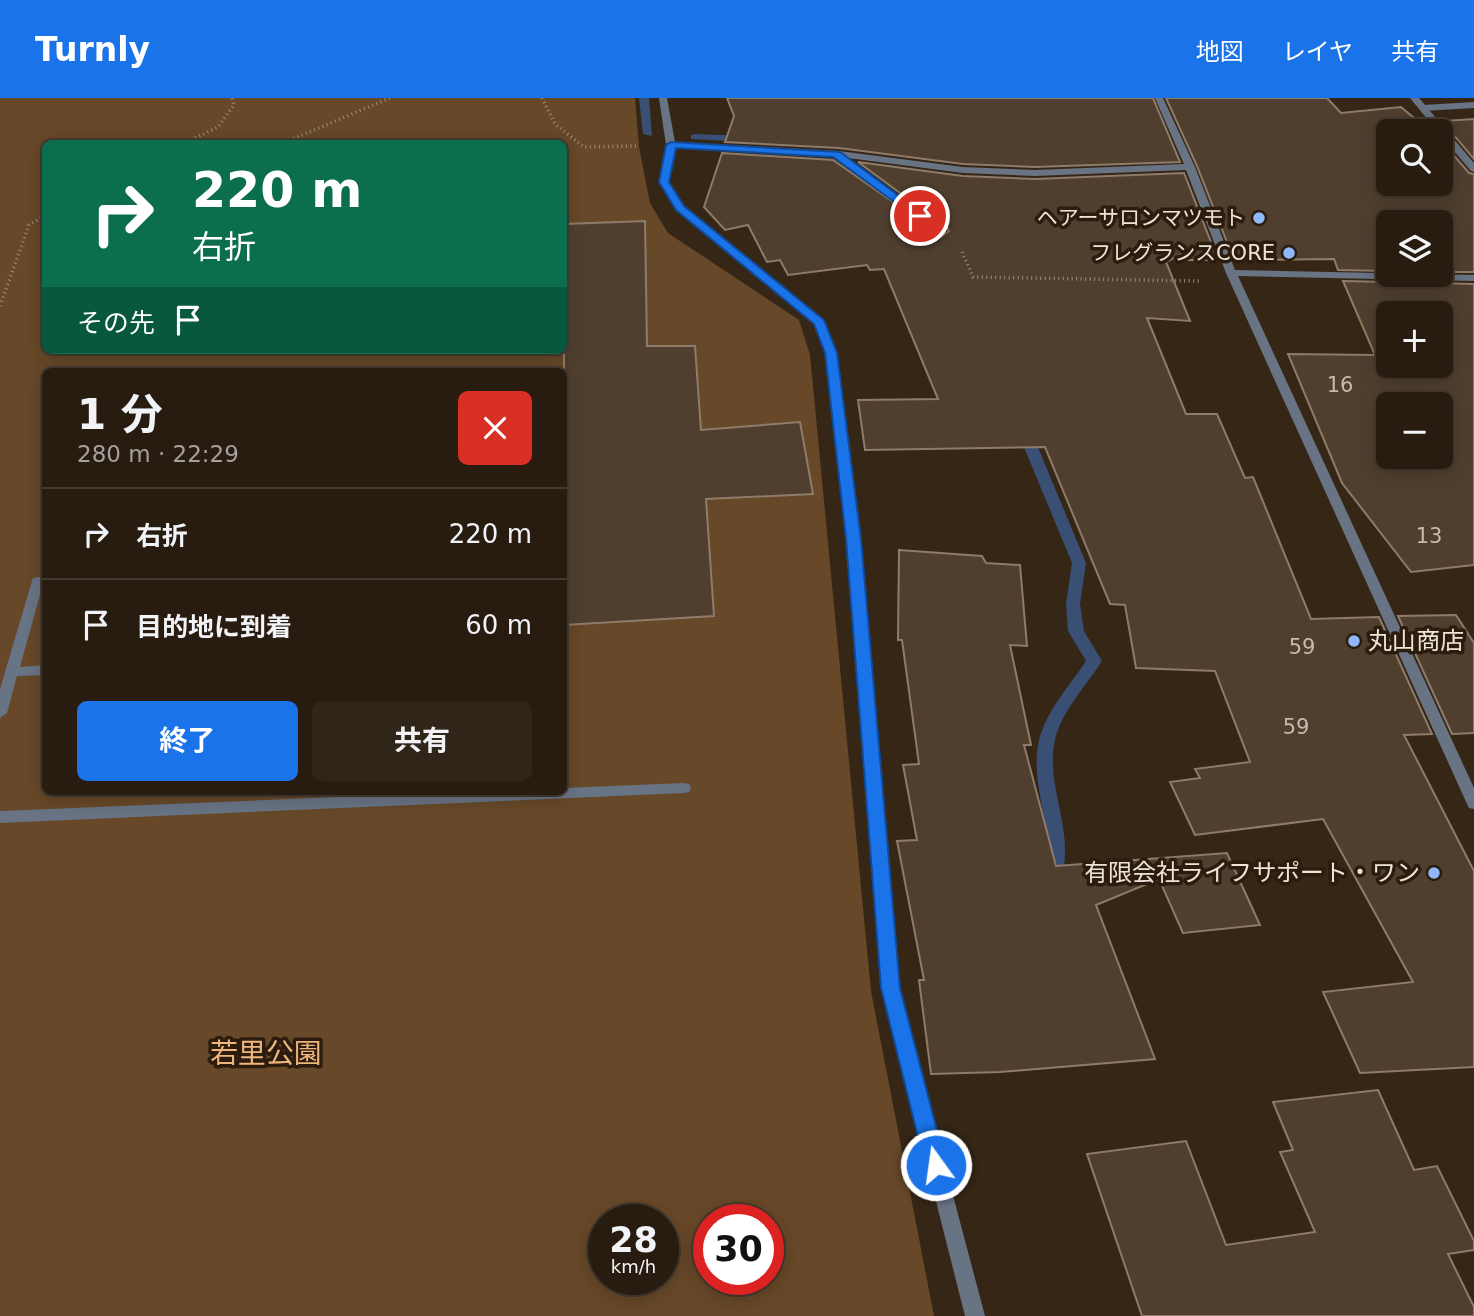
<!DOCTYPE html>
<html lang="ja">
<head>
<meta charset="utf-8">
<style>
	:root { --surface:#281c10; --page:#302519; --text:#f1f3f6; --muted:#a5a19f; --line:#443a30; --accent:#1a73e8 }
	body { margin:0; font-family:"DejaVu Sans","Noto Sans JP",sans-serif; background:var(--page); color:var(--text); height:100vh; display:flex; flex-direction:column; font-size:26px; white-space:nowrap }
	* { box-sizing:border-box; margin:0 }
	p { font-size:23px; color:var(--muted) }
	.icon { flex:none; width:38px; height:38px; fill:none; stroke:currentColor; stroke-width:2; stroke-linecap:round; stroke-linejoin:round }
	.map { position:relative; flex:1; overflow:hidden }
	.details { position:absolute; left:42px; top:270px; width:525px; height:427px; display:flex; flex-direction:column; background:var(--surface); border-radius:10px; box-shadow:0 4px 18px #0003,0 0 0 2px var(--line) }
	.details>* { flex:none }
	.top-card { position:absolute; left:42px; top:42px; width:525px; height:214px; border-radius:10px; box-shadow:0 4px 18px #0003,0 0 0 2px var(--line); background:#0b6e4f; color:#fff; overflow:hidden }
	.buttons { position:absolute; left:1376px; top:21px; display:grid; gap:14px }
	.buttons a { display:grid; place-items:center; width:77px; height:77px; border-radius:10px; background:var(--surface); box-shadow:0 4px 18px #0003,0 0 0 2px var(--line); font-size:35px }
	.speed { position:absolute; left:588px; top:1106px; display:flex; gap:14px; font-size:35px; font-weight:700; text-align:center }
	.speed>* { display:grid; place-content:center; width:91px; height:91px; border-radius:50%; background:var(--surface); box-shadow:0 4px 18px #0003,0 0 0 2px var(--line); line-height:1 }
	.speed small { font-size:18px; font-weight:400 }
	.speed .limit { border:10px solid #d22; background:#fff; color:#111 }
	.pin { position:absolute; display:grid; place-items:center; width:60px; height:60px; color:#fff; margin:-30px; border:4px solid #fff; border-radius:50%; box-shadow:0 2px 7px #0007 }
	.me { position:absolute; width:77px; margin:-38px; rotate:346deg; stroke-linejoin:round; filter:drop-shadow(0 0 5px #0008) }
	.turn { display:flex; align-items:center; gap:24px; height:147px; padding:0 35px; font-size:32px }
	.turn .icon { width:91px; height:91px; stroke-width:2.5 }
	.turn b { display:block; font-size:49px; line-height:60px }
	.then { display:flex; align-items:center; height:66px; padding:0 35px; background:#0003; gap:14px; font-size:26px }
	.round { display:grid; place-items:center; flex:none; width:74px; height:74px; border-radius:10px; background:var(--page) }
	.summary { display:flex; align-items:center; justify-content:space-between; height:119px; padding:0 35px }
	h1 { font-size:42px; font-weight:700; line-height:52px }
	.button { display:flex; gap:14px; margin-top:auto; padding:14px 35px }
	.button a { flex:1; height:80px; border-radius:10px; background:var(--accent); color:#fff; font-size:28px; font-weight:700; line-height:80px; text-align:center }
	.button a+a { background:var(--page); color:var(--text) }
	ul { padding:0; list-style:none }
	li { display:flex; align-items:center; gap:21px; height:91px; padding:0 35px; border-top:2px solid var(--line) }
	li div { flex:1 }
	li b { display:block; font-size:26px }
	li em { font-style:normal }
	header { display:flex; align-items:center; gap:42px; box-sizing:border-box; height:98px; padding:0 35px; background:var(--accent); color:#fff }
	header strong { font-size:33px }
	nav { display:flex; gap:38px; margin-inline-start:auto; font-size:24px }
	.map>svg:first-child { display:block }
</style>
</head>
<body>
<header>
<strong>Turnly</strong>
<nav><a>地図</a><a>レイヤ</a><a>共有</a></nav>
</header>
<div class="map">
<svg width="1474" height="1218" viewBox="0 0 1474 1218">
	<rect width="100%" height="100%" fill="#362616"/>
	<!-- green -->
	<path fill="#674828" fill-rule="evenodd" d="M0,0H635L639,49L650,105L668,135L799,222L810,257L871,893L934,1218H0ZM46,46H564V252H46ZM46,273H564V693H46ZM604,1122H663V1181H604ZM709,1122H768V1181H709Z"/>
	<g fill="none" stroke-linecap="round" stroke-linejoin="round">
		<!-- stream -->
		<path fill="#394f74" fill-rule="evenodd" d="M639,0H649L652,38L643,36Z
			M695,36L748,38L753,41L748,44L691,41V37Z
			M1023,326L1030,330L1086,465L1080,506L1084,533L1102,563C1085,590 1059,615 1054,647C1046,696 1081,744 1056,791L1050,793L1044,791L1041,786C1059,736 1030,695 1038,647C1044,615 1069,589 1086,563L1068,533L1066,506L1072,465L1016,330Z"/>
	</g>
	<!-- building -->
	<path fill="#503f2f" stroke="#8e7b69" stroke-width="2" fill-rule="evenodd" d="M727,0H1153L1180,64L1035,69L963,66L839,50L725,44L734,18Z
		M1166,0H1327L1341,15L1401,9L1419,24H1426L1434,33H1388V86H1440V41L1469,75L1474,76V174H1440V124H1388V173L1338,172L1334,161L1234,162L1197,68Z
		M1474,21V61L1442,23Z
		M722,55L833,62L942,138L949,133L946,129L858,64L963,78L1035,81L1184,75L1218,162H1185L1181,156L1166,164L1190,223L1147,220L1186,316H1217L1245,380L1253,379L1311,521L1379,519L1432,636L1404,637L1474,773V969L1360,975L1323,894L1413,884L1323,721L1195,737L1170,684L1200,680L1195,671L1250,664L1215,573L1136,570L1125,507L1110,506L1045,349L865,352L858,302L938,301L884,171L870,172L867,167L788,177L780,162L767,164L748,127L725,132L704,109Z
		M645,123L647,248H695L701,332L800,324L813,396L706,401L714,518L564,527V126Z
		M1343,183L1474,186V467L1411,474L1342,385L1288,256L1375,257ZM1388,215H1440V268H1388ZM1388,306H1440V359H1388Z
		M899,452L982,458L986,465L1020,467L1027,548L1010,547L1031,647H1024L1056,768L1227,755L1260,827L1183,835L1159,781L1096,807L1155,961L1000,974L931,976L919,882H924L897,743L917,742L903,667L919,666L902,542H898Z
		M1456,517L1474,545V635L1452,636L1398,518Z
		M1378,992L1414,1072L1437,1068L1474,1143V1152L1448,1156L1474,1209V1218H1142L1087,1056L1186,1043L1226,1147L1315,1134L1280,1054L1293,1052L1273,1004Z"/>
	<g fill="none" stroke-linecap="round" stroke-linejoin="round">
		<!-- path -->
		<path stroke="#9b8e81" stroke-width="3.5" stroke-dasharray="1 3.5" stroke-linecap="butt" d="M542,0L555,26L584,49L636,48
			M183,46L218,29L234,7L232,0
			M281,46L390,0
			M962,154L973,179L1199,183
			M0,208L29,127L46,117"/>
		<!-- lane -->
		<path fill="#687384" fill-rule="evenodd" d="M1474,4V10L1423,13L1419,10L1423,7Z
			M46,478V486H43L20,569L46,567V577L17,578L7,615L0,620V591L32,483L33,480Z
			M684,685L689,686L691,690L689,694L684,695L0,725V713L485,693H564V690Z"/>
		<!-- street -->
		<path fill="#687384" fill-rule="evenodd" d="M659,0H667L675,44L839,53L963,69L1035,72L1184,66L1155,0H1163L1195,69L1235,172L1474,177V183L1238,178L1474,690V711L1469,710L1467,706L1226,175L1186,72L1035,78L963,75L848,60L944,131L946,133L941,136L834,59L675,50L669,84L684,108L824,223L836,255L859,441L898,890L985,1218H965L882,890L847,441L826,255L815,226L677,112L659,84L666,47Z
			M1410,0H1419L1474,65V74L1471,73L1440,37V33H1437Z"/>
	</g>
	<!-- route -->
	<path fill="#1a73e8" stroke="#114b97" stroke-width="2" d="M671,44L840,54L926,118L916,120L833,59L676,50L669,84L684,108L824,222L837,255L861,441L900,890L946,1067L943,1073L936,1076L928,1073L925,1067L881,890L846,441L825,255L814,226L676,112L659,84L666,47Z"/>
	<!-- markers -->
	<g fill="#8fb8fd" stroke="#2b1c0d" stroke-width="2.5">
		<circle cx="1259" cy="120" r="7"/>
		<circle cx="1289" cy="155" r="7"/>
		<circle cx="1354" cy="543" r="7"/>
		<circle cx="1434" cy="775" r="7"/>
	</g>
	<g text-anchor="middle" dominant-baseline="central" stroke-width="7" stroke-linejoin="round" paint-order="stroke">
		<!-- far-poi labels -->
		<g font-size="21" fill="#eee3d9" stroke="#2b1c0d" text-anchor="end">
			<text x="1245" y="120">ヘアーサロンマツモト</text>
			<text x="1275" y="155">フレグランスCORE</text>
		</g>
		<!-- number labels -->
		<g font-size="21" fill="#c6baae">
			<text x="1340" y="287">16</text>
			<text x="1429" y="438">13</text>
			<text x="1302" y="549">59</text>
			<text x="1296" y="629">59</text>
		</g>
		<!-- poi labels -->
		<g font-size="24" fill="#eee3d9" stroke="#2b1c0d" text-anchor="start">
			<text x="1368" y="543">丸山商店</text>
			<text x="1420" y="775" text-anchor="end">有限会社ライフサポート・ワン</text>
		</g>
		<!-- near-park labels -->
		<g font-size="28" fill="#eeb57d" stroke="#2b1c0d">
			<text x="266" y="955">若里公園</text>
		</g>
	</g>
</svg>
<div class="buttons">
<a><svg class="icon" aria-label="search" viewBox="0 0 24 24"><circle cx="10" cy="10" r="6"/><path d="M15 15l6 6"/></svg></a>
<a><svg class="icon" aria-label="layers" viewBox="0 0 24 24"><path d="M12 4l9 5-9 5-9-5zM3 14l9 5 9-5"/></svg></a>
<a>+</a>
<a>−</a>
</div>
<div class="speed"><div>28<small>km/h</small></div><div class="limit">30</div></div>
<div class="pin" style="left:920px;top:118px;background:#d93025"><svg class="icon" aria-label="arrive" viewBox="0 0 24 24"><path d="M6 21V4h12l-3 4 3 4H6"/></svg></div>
<svg class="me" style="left:936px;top:1067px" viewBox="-20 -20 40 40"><circle r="17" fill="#1a73e8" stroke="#fff" stroke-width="3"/><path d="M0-11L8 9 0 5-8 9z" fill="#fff"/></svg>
<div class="top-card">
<div class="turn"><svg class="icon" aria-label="right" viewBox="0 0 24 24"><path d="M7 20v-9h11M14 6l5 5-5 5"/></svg><div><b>220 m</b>右折</div></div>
<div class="then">その先<svg class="icon" aria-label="arrive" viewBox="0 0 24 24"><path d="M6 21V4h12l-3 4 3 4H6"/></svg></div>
</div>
<section class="details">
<div class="summary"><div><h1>1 分</h1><p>280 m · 22:29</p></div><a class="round" style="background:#d93025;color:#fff"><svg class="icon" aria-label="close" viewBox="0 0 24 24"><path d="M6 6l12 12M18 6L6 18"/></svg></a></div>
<ul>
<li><svg class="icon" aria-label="right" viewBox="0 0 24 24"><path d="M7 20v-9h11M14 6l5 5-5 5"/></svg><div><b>右折</b></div><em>220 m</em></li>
<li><svg class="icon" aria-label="arrive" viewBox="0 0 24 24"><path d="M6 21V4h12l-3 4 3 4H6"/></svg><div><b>目的地に到着</b></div><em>60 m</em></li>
</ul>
<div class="button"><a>終了</a><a>共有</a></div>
</section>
</div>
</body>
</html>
